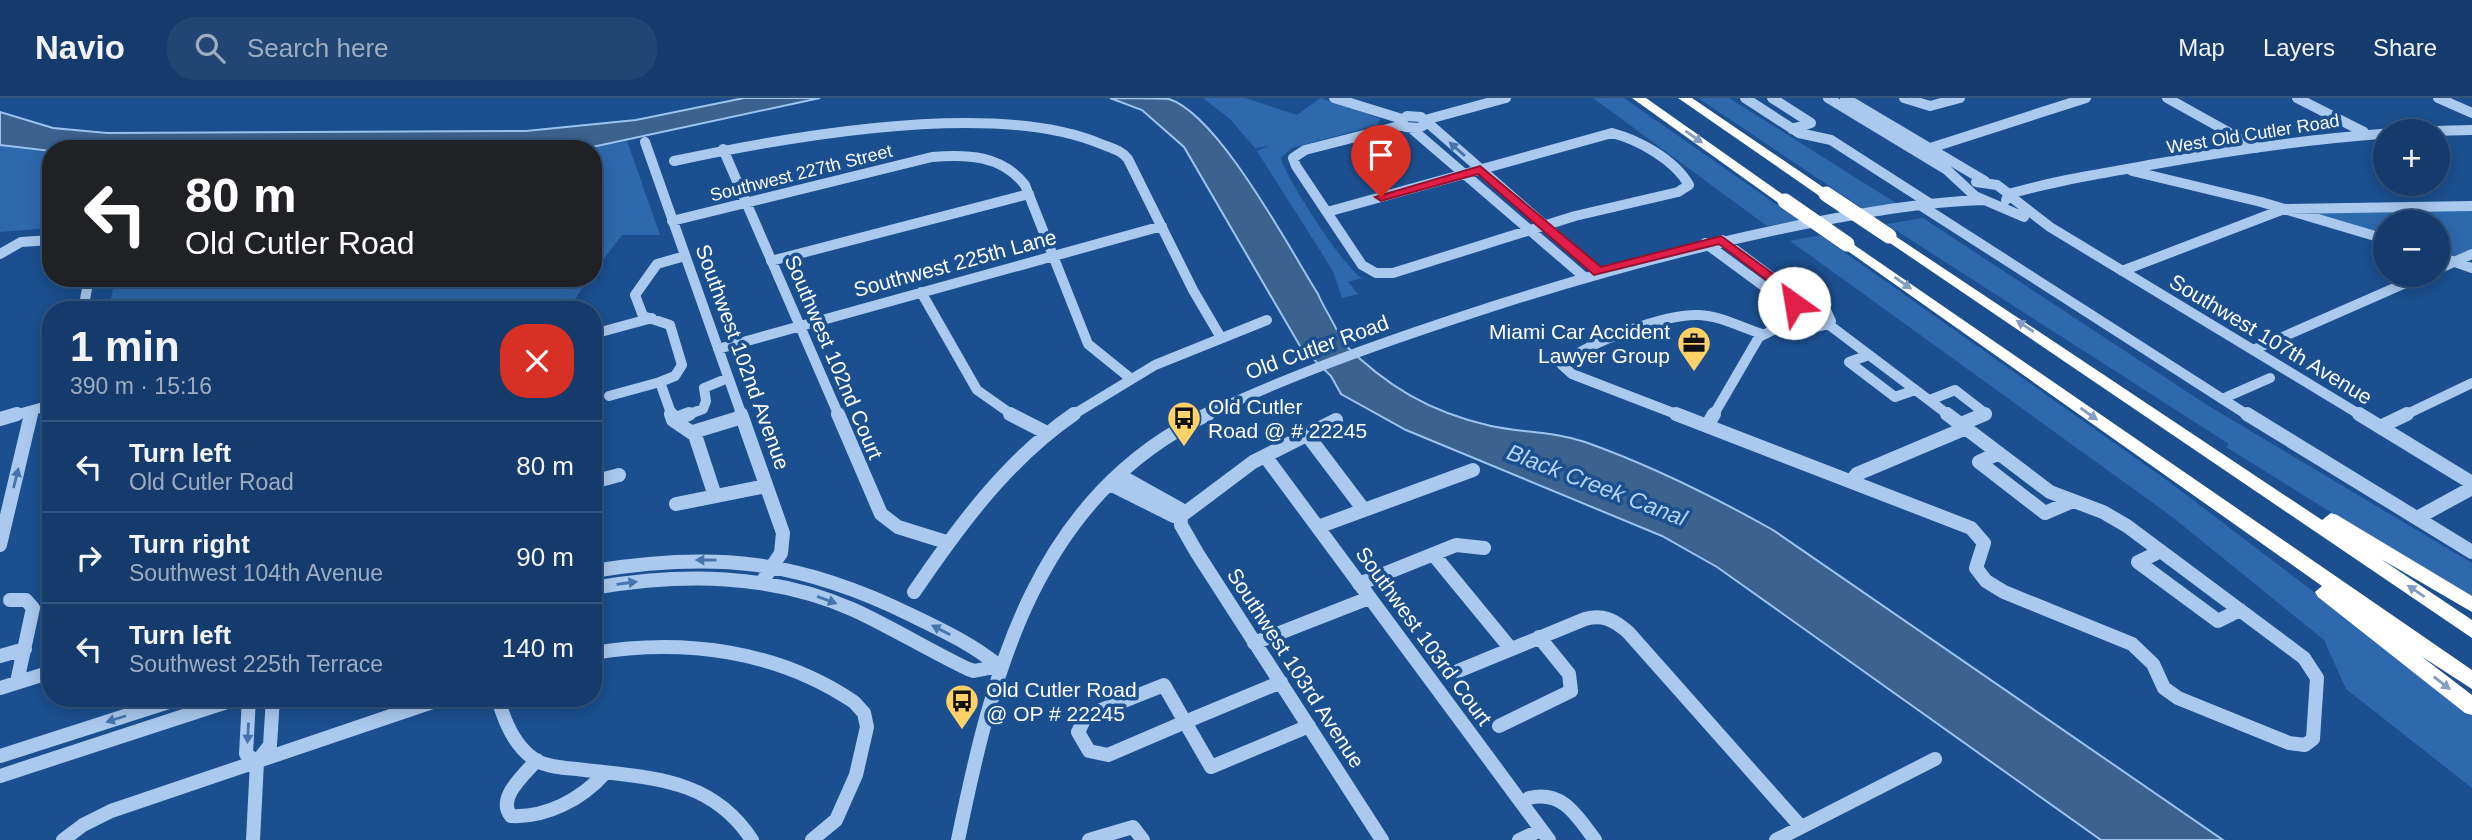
<!DOCTYPE html>
<html lang="en">
<head>
<meta charset="utf-8">
<style>
	:root { --surface:#143b6b; --page:#214673; --text:#f1f3f6; --muted:#9dadc1; --line:#33557e }
	body { margin:0; font-family:Arial,sans-serif; background:var(--page); color:var(--text); height:100vh; display:flex; flex-direction:column; font-size:26px; white-space:nowrap }
	* { box-sizing:border-box; margin:0 }
	p { font-size:23px; color:var(--muted) }
	.icon { flex:none; width:38px; height:38px; fill:none; stroke:currentColor; stroke-width:2; stroke-linecap:round; stroke-linejoin:round }
	.map { position:relative; flex:1; overflow:hidden }
	.side { position:absolute; left:42px; top:203px; width:560px; height:406px; display:flex; flex-direction:column; background:var(--surface); border-radius:28px; box-shadow:0 4px 18px #0003,0 0 0 2px var(--line) }
	.side>* { flex:none }
	.banner { position:absolute; left:42px; top:42px; width:560px; height:147px; border-radius:28px; box-shadow:0 4px 18px #0003,0 0 0 2px var(--line); background:#202124; color:#fff; overflow:hidden }
	.controls { position:absolute; left:2373px; top:21px; display:grid; gap:14px }
	.controls a { display:grid; place-items:center; width:77px; height:77px; border-radius:50%; background:var(--surface); box-shadow:0 4px 18px #0003,0 0 0 2px var(--line); font-size:35px }
	.pin { position:absolute; display:grid; place-items:center; width:60px; height:60px; color:#fff; margin:-72px -30px; border-radius:50% 50% 50% 0; rotate:-45deg; box-shadow:0 0 7px #0007 }
	.pin .icon { rotate:45deg }
	.me { position:absolute; width:77px; margin:-38px; rotate:328deg; stroke-linejoin:round; filter:drop-shadow(0 0 5px #0008) }
	.turn { display:flex; align-items:center; gap:24px; height:147px; padding:0 28px; font-size:32px }
	.turn .icon { width:91px; height:91px; stroke-width:2.5 }
	.turn b { display:block; font-size:49px; line-height:60px }
	.round { display:grid; place-items:center; flex:none; width:74px; height:74px; border-radius:28px; background:var(--page) }
	.summary { display:flex; align-items:center; justify-content:space-between; height:119px; padding:0 28px }
	h1 { font-size:42px; font-weight:700; line-height:52px }
	ul { padding:0; list-style:none }
	li { display:flex; align-items:center; gap:21px; height:91px; padding:0 28px; border-top:2px solid var(--line) }
	li div { flex:1 }
	li b { display:block; font-size:26px }
	li em { font-style:normal }
	header { display:flex; align-items:center; gap:42px; box-sizing:border-box; height:98px; padding:0 35px; background:var(--surface); border-bottom:2px solid var(--line) }
	header strong { font-size:33px }
	nav { display:flex; gap:38px; margin-inline-start:auto; font-size:24px }
	.search { width:490px; height:63px; background:var(--page); display:flex; align-items:center; gap:18px; box-sizing:border-box; padding:0 24px; border-radius:28px; color:var(--muted); font-size:26px }
	.map>svg:first-child { display:block }
</style>
</head>
<body>
<header>
<strong>Navio</strong>
<div class="search"><svg class="icon" aria-label="search" viewBox="0 0 24 24"><circle cx="10" cy="10" r="6"/><path d="M15 15l6 6"/></svg>Search here</div>
<nav><a>Map</a><a>Layers</a><a>Share</a></nav>
</header>
<div class="map">
<svg width="2472" height="742" viewBox="0 0 2472 742">
	<rect width="100%" height="100%" fill="#1b4f8f"/>
	<!-- green -->
	<path fill="#2e69ad" d="M1203,0H1245L1297,17L1320,0L1350,10L1345,15L1351,10L1381,21L1377,27L1292,50L1281,60C1285,79 1346,173 1362,180L1348,184L1358,196L1342,200L1333,173L1257,53L1268,48L1255,50L1230,21Z
		M1593,0H1624L1800,123L1767,128Z
		M1698,0H1729L1899,107L1865,112Z
		M627,43L660,137H622L593,175V51H583Z
		M0,47L51,53V130L0,134Z
		M2472,110V152L2455,158L2438,155V124H2385V138L2317,116V112Z
		M1923,120L2207,307L2472,465V502L2226,349L2229,346L1886,126Z
		M1820,137L2168,383L2472,614V690L2346,591L2324,542L2171,418L1790,143Z
		M115,180H588L573,205L576,212H109Z"/>
	<!-- water -->
	<path fill="#3c6290" stroke="#9cc4f0" stroke-width="2" d="M744,0H820L583,51H51V53L0,47V14L53,30L107,35L526,33L636,22Z
		M1110,0C1127,0 1153,0 1169,1C1219,17 1289,150 1318,196C1323,209 1340,234 1341,243C1386,288 1429,314 1491,328C1524,335 1551,333 1585,344C1647,366 1716,400 1773,432L2223,742H2101L1717,469L1662,438L1406,332L1341,296L1331,278L1300,248L1184,49L1142,12Z"/>
	<g fill="none" stroke-linecap="round" stroke-linejoin="round">
		<!-- minor-far1 -->
		<path stroke="#a9c9ee" stroke-width="10" d="M1334,0L1402,21
			M1745,0L1799,35L1831,42L1929,105
			M1772,0L1811,25L1792,31
			M1828,0L1947,72L1975,98L2024,119
			M1845,0L1985,83
			M1904,0L1930,8L1960,0
			M2167,0L2257,50
			M2297,0L2364,34
			M2438,0L2472,15
			M1407,18L1421,19L1426,26L1419,30L1405,29L1401,23Z
			M1425,22L1506,0
			M1427,24L1598,174
			M1412,31L1583,178
			M645,44L742,318
			M723,51L839,318
			M1918,54L2086,0
			M674,63C786,39 994,1 1101,46C1111,50 1121,52 1128,61L1193,192L1220,238
			M2132,73L2261,104L2385,141
			M1976,84L1997,87L2009,96L2006,102
			M2009,96C2057,82 2106,75 2155,66C2260,47 2365,33 2472,32
			M2010,98L2050,129L2362,318
			M1920,107L2249,318
			M1327,114L1612,35C1639,42 1675,62 1689,87L1678,94L1575,118L1393,175H1376L1362,167L1296,68L1293,60L1305,52L1403,27
			M672,123L932,59C967,56 1002,57 1025,87L1088,246L1130,280
			M1722,142L1805,204
			M1705,145L1791,208
			M0,156L21,144L51,142
			M2438,158L2472,170
			M771,163L1029,96
			M2438,171L2472,156
			M2122,173L2284,111L2472,108
			M921,194L977,292L1014,318
			M1799,204L1825,210L1831,223C1816,234 1799,229 1788,215L1791,208Z
			M83,212L89,180
			M1828,226L1950,318
			M597,235L652,220
			M718,251L1162,128
			M2253,252L2424,177
			M1869,257L1849,264L1895,299L1915,292
			M609,298L660,284
			M2222,301L2270,280
			M1930,302L1955,292L1986,316L1981,318
			M11,318L51,307
			M31,318L32,313
			M672,318L660,284L675,278L682,267L670,227L643,218L635,197L657,166L685,158
			M684,318L703,311L706,303L704,290L728,280
			M1071,318L1155,267L1267,222
			M1204,318C1299,273 1398,239 1497,207C1597,175 1697,148 1800,127C1861,115 1922,104 1984,102
			M1681,318L1572,276L1562,267C1588,244 1664,216 1699,217C1721,218 1742,230 1762,236
			M1713,318L1759,239L1794,222
			M2403,318L2472,285"/>
		<!-- minor -->
		<path stroke="#a9c9ee" stroke-width="14" d="M671,316L673,322L695,337L715,398
			M741,316L783,435L781,455L762,484
			M838,316L881,416L898,429L946,444
			M1010,316L1047,335
			M1676,316L1971,430L1984,445L1976,470L1986,483L2004,494L2132,546L2153,566L2164,590L2178,600L2289,645L2305,647L2313,641L2317,580L2304,560L2127,428L2103,414L2050,394L1947,316
			M2247,316L2472,454
			M2359,316L2472,385
			M0,321L17,316
			M673,322L689,316
			M1961,326L1985,316
			M1707,328L1714,316
			M2380,329L2407,316
			M693,334L742,319
			M1308,338L1364,412
			M1999,355L1979,364L2045,415L2073,403
			M1265,358L1549,742
			M1119,377L1180,411L1181,427L1197,455L1382,742
			M1852,382L1857,376L1966,330
			M593,384L619,377
			M1110,386L1174,418H1181
			M676,406L766,388
			M1181,418L1253,364L1336,322
			M2417,420L2472,390
			M1318,429L1473,372
			M0,447L31,316
			M2161,453L2138,464L2218,523L2240,512
			M1433,456L1511,551
			M593,473C715,453 799,462 911,517C942,532 972,546 999,568
			M1359,486L1456,447L1484,450
			M593,490C682,475 771,475 854,512C893,530 930,553 968,571L974,573L999,568
			M914,494C959,428 1007,362 1074,316
			M10,502H26L33,510L17,584
			M1254,545L1369,500
			M593,555C683,540 777,552 854,604L864,615L867,629L856,677L836,722L812,742
			M0,558L25,551
			M1458,573L1585,521C1603,516 1614,522 1628,534L1801,729
			M1164,587L1185,624L1108,657L1089,653L1078,634L1086,618Z
			M0,590L51,574
			M249,600L246,656L257,664
			M498,600C504,623 515,650 537,663C551,670 569,670 585,672C651,680 712,680 752,742
			M1185,624L1211,669L1309,628
			M1185,624L1281,584
			M1499,628L1571,593L1569,576L1539,539
			M0,658L181,600
			M537,662C525,676 496,700 511,718C546,720 582,701 605,675
			M0,678L239,600
			M1529,700C1563,692 1577,718 1595,742
			M63,742L83,727L111,713L444,600
			M253,742L257,664L270,647L273,600
			M958,742C993,571 1036,399 1208,316
			M1089,742L1133,729L1143,742
			M1519,742L1541,732
			M1776,742L1935,661"/>
		<!-- highway -->
		<path fill="#fff" fill-rule="evenodd" d="M1632,0H1646L1792,103L1785,107L1780,106Z
			M1678,0H1692L1833,96L1831,99H1821Z
			M1889,134L2322,422L2331,415L2337,417L2472,498V514L2381,461L2472,522V540L1884,141V135Z
			M1847,142L2472,572V591L2421,558L2472,597V617L2465,615L2318,499L2315,494L2322,488L1842,149V143Z"/>
		<!-- highway-bridge -->
		<path stroke="#fff" stroke-width="15" d="M1826,96L1889,138
			M1785,103L1847,146"/>
	</g>
	<!-- one-way arrows -->
	<defs><path id="oneway-solid" d="M-6-.8H1V-3.2L6.5 0L1 3.2V.8H-6Z" transform="scale(1.75)"/></defs>
	<g fill="#829ec1">
		<use href="#oneway-solid" transform="translate(1694 39) rotate(35)"/>
		<use href="#oneway-solid" transform="translate(1903 185) rotate(35)"/>
		<use href="#oneway-solid" transform="translate(2025 228) rotate(-147)"/>
		<use href="#oneway-solid" transform="translate(2089 316) rotate(35)"/>
		<use href="#oneway-solid" transform="translate(2416 493) rotate(-146)"/>
		<use href="#oneway-solid" transform="translate(2442 585) rotate(38)"/>
	</g>
	<g fill="#4674ac">
		<use href="#oneway-solid" transform="translate(1457 51) rotate(-139)"/>
		<use href="#oneway-solid" transform="translate(16 380) rotate(-76)"/>
		<use href="#oneway-solid" transform="translate(706 462) rotate(-180)"/>
		<use href="#oneway-solid" transform="translate(627 485) rotate(-8)"/>
		<use href="#oneway-solid" transform="translate(827 502) rotate(20)"/>
		<use href="#oneway-solid" transform="translate(941 532) rotate(-153)"/>
		<use href="#oneway-solid" transform="translate(116 621) rotate(162)"/>
		<use href="#oneway-solid" transform="translate(248 635) rotate(93)"/>
	</g>
	<!-- route -->
	<path fill="#e11d48" stroke="#92132f" stroke-width="2" d="M1480,68L1601,169L1721,138L1812,204L1805,208H1789L1787,205L1793,202L1719,146L1594,177L1478,76L1381,103L1375,99Z"/>
	<!-- icons -->
	<defs>
		<g id="office-pin" transform="scale(1.75)"><path d="M0 17L-7.5 6A9.5 9.5 0 1 1 7.5 6Z" fill="#ffd166" stroke="#1b4f8f"/><path d="M-6-3h4V-5.5h4V-3h4V5H-6ZM-1-4.5V-3h2v-1.5ZM-6 0V1H6V0Z" fill="#111"/></g>
		<g id="bus-pin" transform="scale(1.75)"><path d="M0 17L-7.5 6A9.5 9.5 0 1 1 7.5 6Z" fill="#ffd166" stroke="#1b4f8f"/><path d="M-5-6H5V4H4V6H2V4H-2V6H-4V4H-5ZM-3.5-4V0h7V-4ZM-3.5 1.2v1.5H-2V1.2ZM2 1.2v1.5H3.5V1.2Z" fill="#111"/></g>
	</defs>
	<g fill-rule="evenodd">
		<use href="#office-pin" x="1694" y="245"/>
		<use href="#bus-pin" x="1184" y="320"/>
		<use href="#bus-pin" x="962" y="603"/>
	</g>
	<g text-anchor="middle" dominant-baseline="central" stroke-width="7" stroke-linejoin="round" paint-order="stroke">
		<!-- far-street labels -->
		<g font-size="18" fill="#fff" stroke="#1b4f8f">
			<text transform="translate(2253 36) rotate(-9)">West Old Cutler Road</text>
			<text transform="translate(801 75) rotate(-14)">Southwest 227th Street</text>
		</g>
		<!-- street labels -->
		<g font-size="21" fill="#fff" stroke="#1b4f8f">
			<text transform="translate(955 165) rotate(-15)">Southwest 225th Lane</text>
			<text transform="translate(2271 241) rotate(31)">Southwest 107th Avenue</text>
			<text transform="translate(1317 249) rotate(-20)">Old Cutler Road</text>
			<text transform="translate(743 259) rotate(70)">Southwest 102nd Avenue</text>
			<text transform="translate(834 259) rotate(67)">Southwest 102nd Court</text>
			<text transform="translate(1424 538) rotate(54)">Southwest 103rd Court</text>
			<text transform="translate(1296 570) rotate(57)">Southwest 103rd Avenue</text>
		</g>
		<!-- poi labels -->
		<g font-size="21" fill="#fff" stroke="#1b4f8f" text-anchor="start">
			<text x="1670" y="233" text-anchor="end">Miami Car Accident<tspan x="1670" dy="24">Lawyer Group</tspan></text>
			<text x="1208" y="308">Old Cutler<tspan x="1208" dy="24">Road @ # 22245</tspan></text>
			<text x="986" y="591">Old Cutler Road<tspan x="986" dy="24">@ OP # 22245</tspan></text>
		</g>
		<!-- water labels -->
		<g font-size="23" font-style="italic" fill="#b5d3f5" stroke="#1b4f8f">
			<text transform="translate(1597 387) rotate(21)">Black Creek Canal</text>
		</g>
	</g>
</svg>
<div class="controls">
<a>+</a>
<a>−</a>
</div>
<div class="pin" style="left:1381px;top:99px;background:#d93025"><svg class="icon" aria-label="arrive" viewBox="0 0 24 24"><path d="M6 21V4h12l-3 4 3 4H6"/></svg></div>
<svg class="me" style="left:1794px;top:205px" viewBox="-20 -20 40 40"><circle r="19" fill="#fff"/><path d="M0-13L10 11 0 6-10 11z" fill="#e11d48"/></svg>
<div class="banner">
<div class="turn"><svg class="icon" aria-label="left" viewBox="0 0 24 24"><path d="M17 20v-9H6M10 6l-5 5 5 5"/></svg><div><b>80 m</b>Old Cutler Road</div></div>
</div>
<section class="side">
<div class="summary"><div><h1>1 min</h1><p>390 m · 15:16</p></div><a class="round" style="background:#d93025;color:#fff"><svg class="icon" aria-label="close" viewBox="0 0 24 24"><path d="M6 6l12 12M18 6L6 18"/></svg></a></div>
<ul>
<li><svg class="icon" aria-label="left" viewBox="0 0 24 24"><path d="M17 20v-9H6M10 6l-5 5 5 5"/></svg><div><b>Turn left</b><p>Old Cutler Road</p></div><em>80 m</em></li>
<li><svg class="icon" aria-label="right" viewBox="0 0 24 24"><path d="M7 20v-9h11M14 6l5 5-5 5"/></svg><div><b>Turn right</b><p>Southwest 104th Avenue</p></div><em>90 m</em></li>
<li><svg class="icon" aria-label="left" viewBox="0 0 24 24"><path d="M17 20v-9H6M10 6l-5 5 5 5"/></svg><div><b>Turn left</b><p>Southwest 225th Terrace</p></div><em>140 m</em></li>
</ul>
</section>
</div>
</body>
</html>
